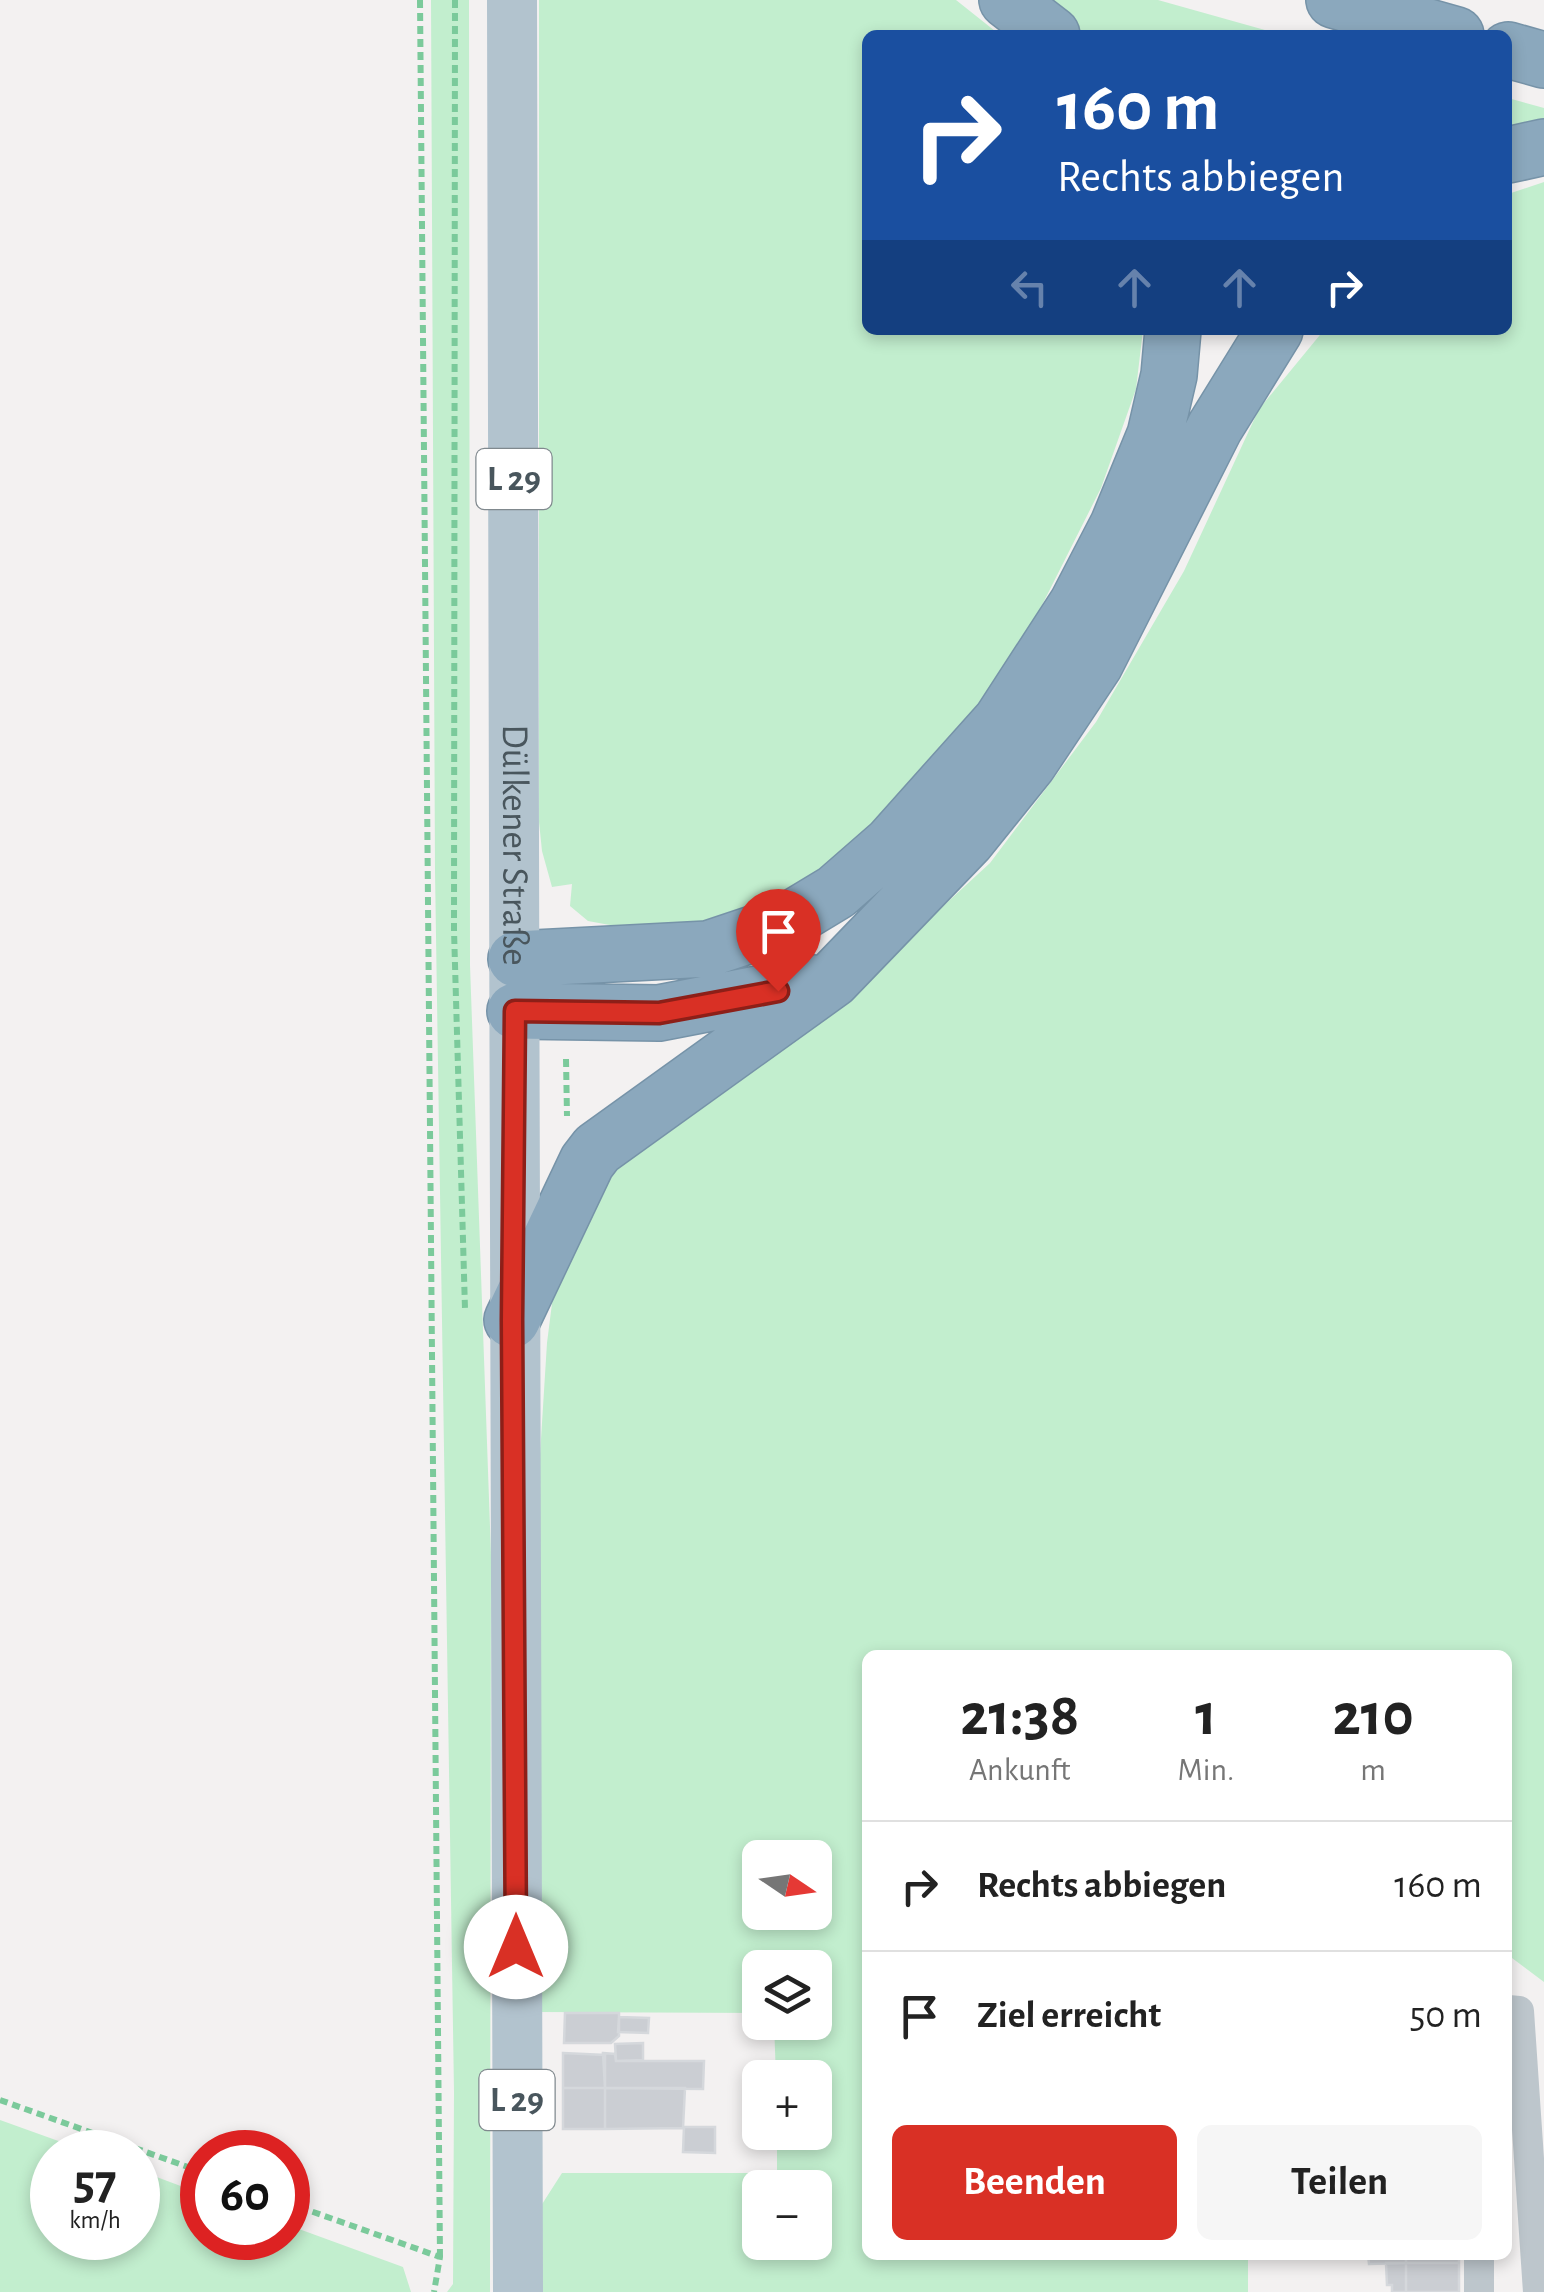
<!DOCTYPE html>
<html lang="de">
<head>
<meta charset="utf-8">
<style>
	:root { --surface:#fff; --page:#f6f6f6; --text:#222; --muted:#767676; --line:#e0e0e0; --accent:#d93025 }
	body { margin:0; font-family:"Alegreya Sans",sans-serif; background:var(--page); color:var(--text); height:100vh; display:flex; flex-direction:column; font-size:38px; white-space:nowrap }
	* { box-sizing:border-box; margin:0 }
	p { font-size:32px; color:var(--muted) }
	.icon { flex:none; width:55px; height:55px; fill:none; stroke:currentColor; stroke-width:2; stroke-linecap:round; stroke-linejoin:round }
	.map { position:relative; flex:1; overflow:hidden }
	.drawer { position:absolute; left:862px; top:1650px; width:650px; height:610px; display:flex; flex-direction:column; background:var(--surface); border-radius:15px; box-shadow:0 5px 15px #0003 }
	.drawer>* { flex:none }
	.guide { position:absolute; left:862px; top:30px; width:650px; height:305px; border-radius:15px; box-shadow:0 5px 15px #0003; background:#1a4fa0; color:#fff; overflow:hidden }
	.needle { width:65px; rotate:103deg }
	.fabs { position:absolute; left:742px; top:1840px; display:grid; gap:20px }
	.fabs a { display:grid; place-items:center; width:90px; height:90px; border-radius:15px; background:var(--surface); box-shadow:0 5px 15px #0003; font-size:50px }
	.speed { position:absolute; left:30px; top:2130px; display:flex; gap:20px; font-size:50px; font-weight:700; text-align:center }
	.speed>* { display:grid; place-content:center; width:130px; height:130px; border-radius:50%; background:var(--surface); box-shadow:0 5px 15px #0003; line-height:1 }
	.speed small { font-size:25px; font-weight:400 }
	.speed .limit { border:15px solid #d22; background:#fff; color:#111 }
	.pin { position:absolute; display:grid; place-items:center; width:85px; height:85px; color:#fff; margin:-102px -42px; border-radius:50% 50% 50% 0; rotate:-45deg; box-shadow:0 0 10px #0007 }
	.pin .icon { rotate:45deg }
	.me { position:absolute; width:110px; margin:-55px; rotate:0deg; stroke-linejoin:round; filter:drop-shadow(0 0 8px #0008) }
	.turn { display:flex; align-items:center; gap:35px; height:210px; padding:0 30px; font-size:45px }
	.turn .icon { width:130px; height:130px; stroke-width:2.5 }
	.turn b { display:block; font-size:70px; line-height:85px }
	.lanes { display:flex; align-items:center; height:95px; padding:0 30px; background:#0003; justify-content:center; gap:50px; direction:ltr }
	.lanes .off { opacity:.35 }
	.eta { display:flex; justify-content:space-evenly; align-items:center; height:170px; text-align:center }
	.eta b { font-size:60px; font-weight:700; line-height:70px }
	.button { display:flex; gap:20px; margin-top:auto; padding:20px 30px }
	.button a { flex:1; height:115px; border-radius:15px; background:var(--accent); color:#fff; font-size:40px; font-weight:700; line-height:115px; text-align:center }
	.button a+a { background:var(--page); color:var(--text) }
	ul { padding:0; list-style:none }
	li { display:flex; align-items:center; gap:30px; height:130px; padding:0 30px; border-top:2px solid var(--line) }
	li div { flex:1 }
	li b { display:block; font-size:38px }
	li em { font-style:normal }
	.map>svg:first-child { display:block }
</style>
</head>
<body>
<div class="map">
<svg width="1544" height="2292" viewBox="0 0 1544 2292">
	<rect width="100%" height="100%" fill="#f3f1f1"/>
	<!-- green -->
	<path fill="#c2eece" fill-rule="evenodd" d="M431,0H469L470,965L491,1555L490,2292H447L453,2284L454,2092L435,871Z
		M539,0H956L1000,35H868V330H1143L1136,389L1101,488L1038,613L977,710L877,831L795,888L750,910L693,924L626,928L588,921L570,906L572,884L552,887L542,851L539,822Z
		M1039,0H1158L1283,35H1077Z
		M1508,98L1544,108V130L1508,141Z
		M1544,182V1982L1508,1955V1655H868V2255H1248V2292H539L537,2212L562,2173H777V2133L815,2132V2078L776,2077L774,2023L815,2022V1968H760V2013L538,2012L540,1455L547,1343L557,1264L586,1188L914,933L990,863L1096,722L1184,571L1259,409L1324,330H1508V194ZM760,1858H815V1912H760ZM760,2188H815V2242H760Z
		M0,2120L89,2152H52V2238H138V2170L202,2194V2238H288V2225L403,2267L411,2292H0Z"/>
	<!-- building -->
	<path fill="#cbced3" stroke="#d5d8dc" stroke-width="2.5" d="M565,2013H619V2036L611,2043H564Z
		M619,2017L649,2018L648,2033L618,2032Z
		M643,2043V2060L616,2061L615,2044Z
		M563,2053L605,2055V2088H563Z
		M603,2053L615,2054L616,2061H704L703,2089L605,2088Z
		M756,2087H760V2131H758Z
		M563,2088H605V2129H563Z
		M605,2088H685L683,2128L605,2129Z
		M684,2127H715V2153L683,2152Z
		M1368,2255H1406V2263L1369,2264Z
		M1406,2255H1459V2263H1406Z
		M1386,2263H1406V2292H1392V2285H1387Z
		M1406,2263H1459V2292H1406Z"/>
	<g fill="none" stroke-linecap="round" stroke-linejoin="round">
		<!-- highway casing -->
		<g stroke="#7693a8" stroke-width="58">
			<path id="highway" d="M1007,0L1052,35
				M1334,0L1456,35
				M1508,50L1544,60
				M1508,155L1544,147
				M516,959L708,949L783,924L836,892L891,844L1001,721L1077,604L1118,525L1155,435L1169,375L1173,330
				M515,1011L659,1013L814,983
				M512,1320L587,1162L597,1149L832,980L967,840L1029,763L1095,664L1215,427L1275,330"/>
		</g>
		<!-- path -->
		<path stroke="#7bca9b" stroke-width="6" stroke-dasharray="8 5" stroke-linecap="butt" d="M420,0L440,2257
			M455,0L454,930L465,1309
			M566,1059L567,1116
			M0,2100L202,2172
			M288,2203L440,2257L434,2292"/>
		<!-- street -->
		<path stroke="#bdc6cc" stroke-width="30" d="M1508,2010L1519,2011L1538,2292
			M1479,2292V2255"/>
		<!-- primary -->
		<path stroke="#b2c3ce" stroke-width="50" id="s1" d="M512,0C515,764 514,1528 518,2292"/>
		<!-- highway -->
		<use href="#highway" stroke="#8ba8bd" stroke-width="55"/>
	</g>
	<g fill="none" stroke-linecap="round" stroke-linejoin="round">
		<!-- route casing -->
		<g stroke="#8d1f18" stroke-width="25">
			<path id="route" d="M516,1947L512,1320L515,1011L659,1013L778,991"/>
		</g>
		<!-- route -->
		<use href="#route" stroke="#d93025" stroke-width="18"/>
	</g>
	<g text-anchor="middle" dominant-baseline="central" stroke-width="9" stroke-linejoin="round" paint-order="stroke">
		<!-- shield labels -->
		<g fill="#fff" stroke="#80898e" stroke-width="2.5">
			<rect x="476.5" y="449" width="75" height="60" rx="8"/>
			<rect x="479.5" y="2070" width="75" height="60" rx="8"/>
		</g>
		<g font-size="35" font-weight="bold" fill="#49565d">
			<text x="514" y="479">L 29</text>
			<text x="517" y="2100">L 29</text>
		</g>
		<!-- street labels -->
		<g font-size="38" fill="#49565d" stroke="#fff">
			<text stroke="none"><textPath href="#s1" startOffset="845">Dülkener Straße</textPath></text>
		</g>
	</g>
</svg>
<div class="fabs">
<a><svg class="needle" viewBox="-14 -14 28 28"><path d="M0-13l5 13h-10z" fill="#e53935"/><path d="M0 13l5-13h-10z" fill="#767676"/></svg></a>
<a><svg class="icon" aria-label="layers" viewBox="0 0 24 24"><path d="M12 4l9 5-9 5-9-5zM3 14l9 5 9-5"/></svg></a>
<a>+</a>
<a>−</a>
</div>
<div class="speed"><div>57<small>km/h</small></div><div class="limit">60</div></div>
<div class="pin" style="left:778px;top:991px;background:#d93025"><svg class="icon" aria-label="arrive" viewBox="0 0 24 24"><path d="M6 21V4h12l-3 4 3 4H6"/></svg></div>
<svg class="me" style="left:516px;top:1947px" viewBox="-20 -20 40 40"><circle r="19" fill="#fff"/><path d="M0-13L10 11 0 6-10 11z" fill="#d93025"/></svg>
<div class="guide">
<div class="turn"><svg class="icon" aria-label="right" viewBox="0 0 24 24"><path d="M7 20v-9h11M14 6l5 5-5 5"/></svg><div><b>160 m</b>Rechts abbiegen</div></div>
<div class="lanes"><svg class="icon off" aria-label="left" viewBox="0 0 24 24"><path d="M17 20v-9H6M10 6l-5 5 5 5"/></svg><svg class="icon off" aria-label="ahead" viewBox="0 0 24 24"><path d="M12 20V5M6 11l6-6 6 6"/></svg><svg class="icon off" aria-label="ahead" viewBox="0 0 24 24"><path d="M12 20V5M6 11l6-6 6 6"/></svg><svg class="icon" aria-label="right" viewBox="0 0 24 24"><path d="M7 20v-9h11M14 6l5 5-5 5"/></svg></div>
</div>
<section class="drawer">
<div class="eta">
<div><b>21:38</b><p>Ankunft</p></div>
<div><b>1</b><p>Min.</p></div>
<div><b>210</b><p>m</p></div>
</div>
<ul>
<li><svg class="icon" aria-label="right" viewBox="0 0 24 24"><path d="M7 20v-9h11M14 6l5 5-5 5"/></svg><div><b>Rechts abbiegen</b></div><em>160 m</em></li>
<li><svg class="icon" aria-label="arrive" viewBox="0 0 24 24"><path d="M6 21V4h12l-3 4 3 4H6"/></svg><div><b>Ziel erreicht</b></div><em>50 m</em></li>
</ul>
<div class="button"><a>Beenden</a><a>Teilen</a></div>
</section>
</div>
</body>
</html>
